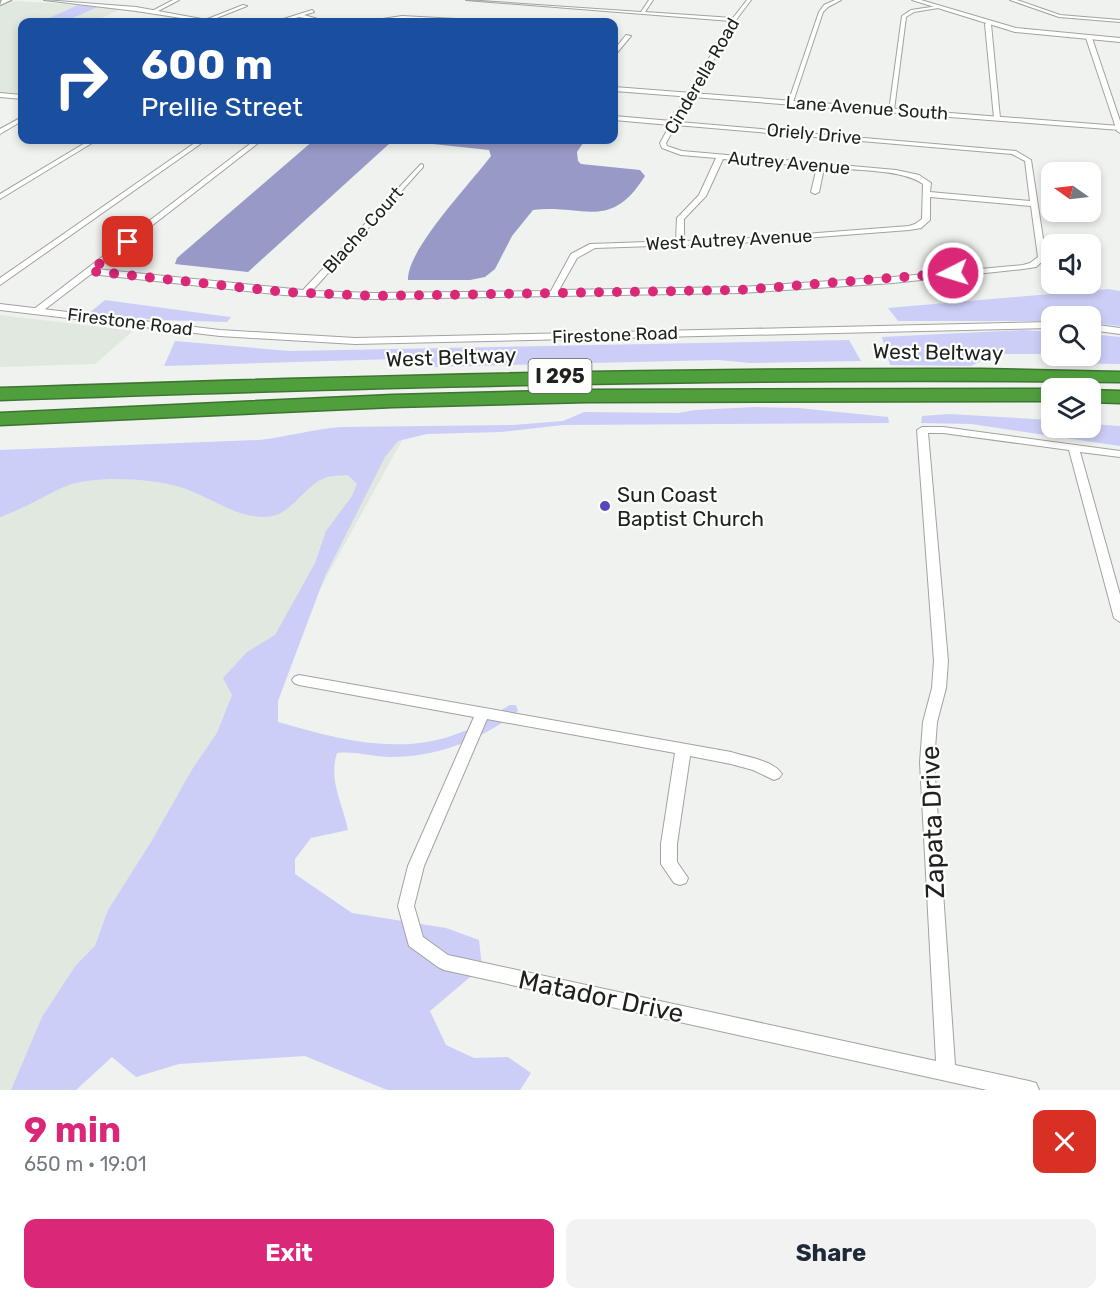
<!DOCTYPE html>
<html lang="en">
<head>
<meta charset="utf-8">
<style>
	:root { --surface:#fff; --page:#f2f2f3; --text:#1f2937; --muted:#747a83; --accent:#db2777 }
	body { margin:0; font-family:Rubik,sans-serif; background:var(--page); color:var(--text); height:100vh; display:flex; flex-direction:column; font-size:22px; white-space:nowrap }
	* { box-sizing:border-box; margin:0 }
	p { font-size:20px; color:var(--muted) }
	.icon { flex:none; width:33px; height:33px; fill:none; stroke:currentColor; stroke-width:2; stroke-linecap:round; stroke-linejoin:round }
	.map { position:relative; height:1090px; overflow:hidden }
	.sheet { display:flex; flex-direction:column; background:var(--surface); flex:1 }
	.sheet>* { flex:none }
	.top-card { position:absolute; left:18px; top:18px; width:600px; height:126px; border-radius:12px; box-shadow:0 3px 9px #0003; background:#1a4fa0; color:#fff; overflow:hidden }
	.needle { width:39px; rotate:284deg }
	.controls { position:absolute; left:1041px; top:162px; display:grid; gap:12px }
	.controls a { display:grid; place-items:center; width:60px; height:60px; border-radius:12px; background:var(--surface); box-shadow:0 3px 9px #0003; font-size:30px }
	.pin { position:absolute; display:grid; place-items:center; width:51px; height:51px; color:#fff; margin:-26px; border-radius:12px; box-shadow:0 3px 9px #0006 }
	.me { position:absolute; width:66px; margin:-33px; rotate:265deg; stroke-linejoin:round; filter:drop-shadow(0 0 4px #0008) }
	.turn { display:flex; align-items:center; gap:21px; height:126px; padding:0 24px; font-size:27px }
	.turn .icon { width:78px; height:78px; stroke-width:2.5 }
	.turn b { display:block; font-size:42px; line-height:51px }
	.round { display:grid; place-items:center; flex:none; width:63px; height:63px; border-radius:12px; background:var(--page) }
	.headline { display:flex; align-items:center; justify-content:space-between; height:102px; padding:0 24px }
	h1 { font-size:36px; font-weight:700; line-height:45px; color:var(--accent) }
	.button { display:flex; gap:12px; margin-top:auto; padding:12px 24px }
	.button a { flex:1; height:69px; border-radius:12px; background:var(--accent); color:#fff; font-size:24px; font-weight:700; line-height:69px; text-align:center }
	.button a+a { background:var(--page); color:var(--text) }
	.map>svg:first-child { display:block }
</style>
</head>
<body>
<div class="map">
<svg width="1120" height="1090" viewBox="0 0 1120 1090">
	<rect width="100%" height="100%" fill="#eff2ef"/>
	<!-- built -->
	<path fill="#e1e8df" d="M16,1L78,5L49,19L67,20L99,7L121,9L93,22H22V94L0,92V7Z
		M0,315L133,331L95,364L0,367Z
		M405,435L43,1090H0V452Z"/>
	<!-- green -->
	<path fill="#cccef7" d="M78,5L98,7L68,20L47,19Z
		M1108,289L1120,291V326L1091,323L1090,316H1052L1051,321H898L888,308Z
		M105,300L215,315L231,317L227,322L159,320L88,314Z
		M1023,330L1051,332L1052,356H1090L1091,334L1120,337V364L1058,363L1044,354H996L971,366L890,365L882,337Z
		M849,340L861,361L751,363L718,360L431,367L428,358L164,366L175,341L289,351Z
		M756,407L798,408L888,417L889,423L563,425L501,432L427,434L398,441L385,457L325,576L278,701V722C337,739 402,757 462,732C469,729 477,727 483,723C492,717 500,710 510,705H516L518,711C483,740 434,758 388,757C370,756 354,751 337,753C328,780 343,804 348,830L311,838L295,859V874L352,913L446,928L479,940L482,967L430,1011L446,1045L474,1058L508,1057L531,1073L520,1090H387L305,1056L179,1064L136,1077L112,1057L76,1090H11L42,1017L76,965L95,946L108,910L151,842L193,768L217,733L232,695L223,678L247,652L275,635L315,563L326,531L352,496L357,484L348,475C341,476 332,475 325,478C303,486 291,517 265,517C236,518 207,495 180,487C152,478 93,475 66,486C44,496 23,509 0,517V450L259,440C287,437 313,429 341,427L513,425L563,421L584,412L678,413L695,410Z
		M949,414L1051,420L1052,428H1090L1091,424L1120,426V446L971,424L921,423L922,416Z"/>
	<!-- water -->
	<path fill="#9899c7" d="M314,140H585L577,152L578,161L581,164L640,170L645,176C610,232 583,204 533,210L512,236L495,269L485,277L470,280H408C407,249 471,183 491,156L489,150L414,142L389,144L248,272L175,264L177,258Z"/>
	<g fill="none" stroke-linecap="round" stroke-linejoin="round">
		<!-- minor casing -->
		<g stroke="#a0a3a0" stroke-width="2">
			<path id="minor" d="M173,0H179L156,12L152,11Z
				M466,0L641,12L649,0H653L645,12L733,18L747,0H751L736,20L679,122L1016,151L1031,160L1046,258L1036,267L1023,269L893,283L740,293L374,299L284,295L91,274L40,313H34V309L255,140H262L96,269L303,290L421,164L423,165V167L312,291L374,293L551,291L571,254L590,244L676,241L677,218L699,195L716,158L681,155L662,148L660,143L670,125L614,120V116L672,121L731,21ZM676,125L1012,154L1025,161L1030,201L930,192L931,183L919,175L896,170L682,151L667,146L666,143ZM723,159L817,167L811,192L815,194L819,192L824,168C851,170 903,169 923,184L922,219L915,224L909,226L739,239L684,241V219L706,196ZM930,197L1031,206L1038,257L1030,263L1023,265L893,277L740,287L559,290L577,258L595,248L739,243L909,230L921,228L930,220Z
				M835,0H841L828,7L823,12L793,102L788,103L819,12L824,5Z
				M1010,0H1017L1060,15L1120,20V22L1059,17Z
				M243,5L247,6L209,21L205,20Z
				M938,6V8L914,12L906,17L894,110L889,111L902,16L911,10Z
				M312,10L314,12L304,15L328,22L299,17L281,22H274Z
				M402,16L474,20L477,22L402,18L363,22Z
				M988,22L991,24L1000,118L997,120L994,118L985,24Z
				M626,35L631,36L616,54L614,55V50Z
				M1089,36L1092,38L1120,121V133L1117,131L1086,38Z
				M0,93L22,95V99L0,97Z
				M22,117V121L0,134V129Z
				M90,140H97L0,199V194Z
				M199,140H206L0,285V278Z
				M922,427H943L1120,451V457L1080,452L1120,595V622L1114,618L1069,450L943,433H928L948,661L946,688L937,722L934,762L955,1065L1029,1081L1036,1083L1039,1090H987L444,970L438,967L409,946L398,906L408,866L474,717L299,685L294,683L292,680L294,677L299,675L731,752C746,757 773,760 782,774L779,778L774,780L753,770L731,764L690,756L677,844V862L688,878L686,883L680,885L674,883L661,864V844L675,753L487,719L424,866L414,906L423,937L448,955L936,1061L920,762L923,722L932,688L934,661L917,430Z"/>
		</g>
		<!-- tertiary casing -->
		<g stroke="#a0a3a0" stroke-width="2">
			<path id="tertiary" d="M44,0L136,7L218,22H207L136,11Z
				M912,0H921L1016,28L1120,38V42L1015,32Z
				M614,87L1120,126V130L614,91Z
				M0,304L220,330L355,338L1052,322V328L355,344L220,336L0,310Z
				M1090,324L1120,328V334L1090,330Z"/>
		</g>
		<!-- secondary casing -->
		<g stroke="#a0a3a0" stroke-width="3">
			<path id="secondary" d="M2,0H11L0,5Z"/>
		</g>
		<!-- motorway casing -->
		<g stroke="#3e7332" stroke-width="3">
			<path id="motorway" d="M980,369L1120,372V382C746,377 373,387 0,400V388C327,377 653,368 980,369Z
				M1052,389V401L587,402L393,407L0,425V413L393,395L587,390Z
				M1090,390L1120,391V403L1090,402Z"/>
		</g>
		<!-- minor -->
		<use href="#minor" fill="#fff" fill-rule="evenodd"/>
		<!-- tertiary -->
		<use href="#tertiary" fill="#fff" fill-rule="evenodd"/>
		<!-- secondary -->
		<use href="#secondary" fill="#fff" fill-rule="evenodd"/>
		<!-- motorway -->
		<use href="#motorway" fill="#4fa03d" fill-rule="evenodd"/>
	</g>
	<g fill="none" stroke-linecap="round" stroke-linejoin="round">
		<!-- route -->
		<path stroke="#db2777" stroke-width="10" stroke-dasharray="0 18" d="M128,242L90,271L284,292L374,296L740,290L953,273"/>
	</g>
	<!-- markers -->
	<circle fill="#5848c0" stroke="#fdfffd" stroke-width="2" cx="605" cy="506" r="6"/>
	<g text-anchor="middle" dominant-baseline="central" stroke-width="4.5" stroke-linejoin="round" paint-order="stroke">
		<!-- far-street labels -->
		<g font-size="18" fill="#1f201f" stroke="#fdfffd">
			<text transform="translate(702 76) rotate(-60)">Cinderella Road</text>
			<text transform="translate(867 108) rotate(4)">Lane Avenue South</text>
			<text transform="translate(814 134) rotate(5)">Oriely Drive</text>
			<text transform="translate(789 163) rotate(5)">Autrey Avenue</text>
			<text transform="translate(363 230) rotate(-48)">Blache Court</text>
			<text transform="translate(729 240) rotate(-3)">West Autrey Avenue</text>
			<text transform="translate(130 322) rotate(7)">Firestone Road</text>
			<text transform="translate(615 335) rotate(-2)">Firestone Road</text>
		</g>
		<!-- shield labels -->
		<rect fill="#fdfffd" stroke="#626362" stroke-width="1.5" x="528.5" y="359" width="63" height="34" rx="4.5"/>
		<g font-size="20" font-weight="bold" fill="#1f201f">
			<text x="560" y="376">I 295</text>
		</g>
		<!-- street labels -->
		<g font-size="21" fill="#1f201f" stroke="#fdfffd">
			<text transform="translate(938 352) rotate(1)">West Beltway</text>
			<text transform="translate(451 357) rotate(-2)">West Beltway</text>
		</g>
		<!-- poi labels -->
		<g font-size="21" fill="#1f201f" stroke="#fdfffd" text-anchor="start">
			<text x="617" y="494">Sun Coast<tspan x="617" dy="24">Baptist Church</tspan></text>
		</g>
		<!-- near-street labels -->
		<g font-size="26" fill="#1f201f" stroke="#fdfffd">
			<text transform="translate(933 822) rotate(-92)">Zapata Drive</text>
			<text transform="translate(601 997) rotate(12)">Matador Drive</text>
		</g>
	</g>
</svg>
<div class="controls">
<a><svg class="needle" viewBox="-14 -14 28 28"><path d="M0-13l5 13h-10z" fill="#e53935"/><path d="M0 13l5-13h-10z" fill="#747a83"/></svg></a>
<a><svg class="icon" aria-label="sound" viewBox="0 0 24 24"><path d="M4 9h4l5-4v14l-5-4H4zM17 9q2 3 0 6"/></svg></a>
<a><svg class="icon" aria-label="search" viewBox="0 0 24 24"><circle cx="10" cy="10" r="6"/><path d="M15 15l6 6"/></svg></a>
<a><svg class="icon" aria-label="layers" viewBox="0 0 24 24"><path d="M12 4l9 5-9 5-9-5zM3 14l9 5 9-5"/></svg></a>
</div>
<div class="pin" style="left:128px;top:242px;background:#d93025"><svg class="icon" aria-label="arrive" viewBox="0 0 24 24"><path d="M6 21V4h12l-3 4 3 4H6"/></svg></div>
<svg class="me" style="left:953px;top:273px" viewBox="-20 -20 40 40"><circle r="17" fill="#db2777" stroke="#fff" stroke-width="3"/><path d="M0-11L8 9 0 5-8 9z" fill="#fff"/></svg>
<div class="top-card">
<div class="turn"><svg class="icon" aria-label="right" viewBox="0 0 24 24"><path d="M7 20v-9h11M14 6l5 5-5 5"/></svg><div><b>600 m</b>Prellie Street</div></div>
</div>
</div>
<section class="sheet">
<div class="headline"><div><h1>9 min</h1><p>650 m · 19:01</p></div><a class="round" style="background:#d93025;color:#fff"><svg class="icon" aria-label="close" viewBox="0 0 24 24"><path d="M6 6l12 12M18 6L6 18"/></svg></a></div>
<div class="button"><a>Exit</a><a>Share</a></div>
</section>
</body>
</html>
